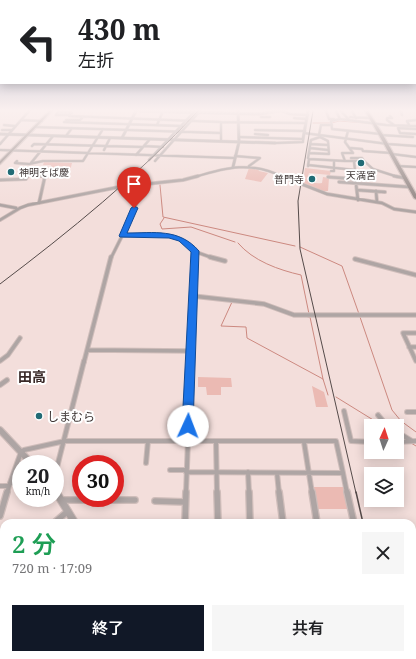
<!DOCTYPE html>
<html lang="ja">
<head>
<meta charset="utf-8">
<style>
	:root { --surface:#fff; --page:#f6f6f6; --text:#202124; --muted:#757577; --accent:#111827 }
	body { margin:0; font-family:"Noto Serif","Noto Sans JP",serif; background:var(--page); color:var(--text); height:100vh; display:flex; flex-direction:column; font-size:15px; white-space:nowrap }
	* { box-sizing:border-box; margin:0 }
	p { font-size:13px; color:var(--muted) }
	.icon { flex:none; width:22px; height:22px; fill:none; stroke:currentColor; stroke-width:2; stroke-linecap:round; stroke-linejoin:round }
	.map { position:relative; flex:1; overflow:hidden }
	.sheet { position:absolute; left:0px; top:519px; width:416px; height:140px; display:flex; flex-direction:column; background:var(--surface); border-radius:12px 12px 0 0; box-shadow:0 2px 10px #0003 }
	.sheet>* { flex:none }
	.top-card { position:absolute; left:0px; top:0px; width:416px; height:84px; box-shadow:0 2px 10px #0003; background:#fff; color:var(--text); overflow:hidden }
	.needle { width:26px; rotate:3deg }
	.buttons { position:absolute; left:364px; top:419px; display:grid; gap:8px }
	.buttons a { display:grid; place-items:center; width:40px; height:40px; border-radius:0px; background:var(--surface); box-shadow:0 2px 10px #0003; font-size:20px }
	.speed { position:absolute; left:12px; top:455px; display:flex; gap:8px; font-size:20px; font-weight:700; text-align:center }
	.speed>* { display:grid; place-content:center; width:52px; height:52px; border-radius:50%; background:var(--surface); box-shadow:0 2px 10px #0003; line-height:1 }
	.speed small { font-size:10px; font-weight:400 }
	.speed .limit { border:6px solid #d22; background:#fff; color:#111 }
	.pin { position:absolute; display:grid; place-items:center; width:34px; height:34px; color:#fff; margin:-41px -17px; border-radius:50% 50% 50% 0; rotate:-45deg; box-shadow:0 0 4px #0007 }
	.pin .icon { rotate:45deg }
	.me { position:absolute; width:44px; margin:-22px; rotate:2deg; stroke-linejoin:round; filter:drop-shadow(0 0 3px #0008) }
	.turn { display:flex; align-items:center; gap:14px; height:84px; padding:0 12px; font-size:18px }
	.turn .icon { width:52px; height:52px; stroke-width:2.5 }
	.turn b { display:block; font-size:28px; line-height:34px }
	.round { display:grid; place-items:center; flex:none; width:42px; height:42px; border-radius:0px; background:var(--page) }
	.summary { display:flex; align-items:center; justify-content:space-between; height:68px; padding:0 12px }
	h1 { font-size:24px; font-weight:600; line-height:30px; color:#1e9e55 }
	.cta { display:flex; gap:8px; margin-top:auto; padding:8px 12px }
	.cta a { flex:1; height:46px; border-radius:0px; background:var(--accent); color:#fff; font-size:16px; font-weight:600; line-height:46px; text-align:center }
	.cta a+a { background:var(--page); color:var(--text) }
	.map>svg:first-child { display:block }
</style>
</head>
<body>
<div class="map">
<svg width="416" height="659" viewBox="0 0 416 659">
	<rect width="100%" height="100%" fill="#f3dedb"/>
	<!-- green -->
	<path fill="#ebbab3" d="M44,162L72,163L70,171H49L51,165H43Z
		M249,168L258,169L259,171L268,173L261,182L245,179Z
		M305,168L331,171L330,175L309,173L307,179C310,182 316,184 322,183L323,177L329,178L328,191H322L303,184Z
		M198,377L231,378L232,387H221V395H207L206,387H198Z
		M312,386L324,392L328,407H316Z
		M314,487H345L349,509H318Z"/>
	<g fill="none" stroke-linecap="round" stroke-linejoin="round">
		<!-- stream -->
		<path stroke="#cc8980" stroke-width="1" d="M313,123H332L339,121L366,123
			M160,185L163,217L295,246
			M164,218L160,224L162,229L191,227L235,242
			M238,243C253,261 279,270 301,275L309,314
			M300,247L342,266L359,314
			M232,302L221,326L246,327L247,338L323,379L328,395
			M308,317H310L323,379
			M360,317L392,410L401,421L416,432
			M336,397L383,426
			M397,435L405,440
			M411,443L416,446"/>
		<!-- minor-far4 casing -->
		<g stroke="#cfbdba" stroke-width="3">
			<path id="minor-far4" d="M281,111L290,114L308,115
				M326,111L329,119H334
				M336,111L340,119
				M341,111L349,120
				M352,111L356,118
				M401,111L402,115
				M70,115H56L58,112L72,113
				M69,116L221,122L306,123
				M390,116L392,118H387V120L394,125
				M261,117H270
				M350,117L371,118
				M294,118L307,119
				M21,120L42,121
				M66,120H80L83,117
				M64,122L182,126
				M221,122V141
				M4,125L15,126
				M157,125L163,111
				M409,125L407,121L416,120
				M36,127L221,133
				M416,129L398,128L400,133L416,134
				M2,130H12
				M255,130L305,131
				M348,131L345,142L353,153H342L345,161H364L373,169L398,177
				M304,133L388,144L416,146
				M255,134L268,135
				M381,134L332,129L331,121L340,119L386,125L416,126
				M319,135L321,125H332
				M381,135L413,137
				M66,136L72,128
				M239,137L303,139
				M275,143L303,142V139
				M0,144L29,111
				M310,144L328,145
				M32,146L34,144L143,147
				M144,146L163,147
				M310,148L328,150
				M351,148L362,149L363,151L391,153
				M0,150L235,158
				M104,150L110,138
				M309,153L329,154L328,141L320,137L311,140L308,158L309,159
				M392,154L416,157
				M136,155L150,139
				M235,156L260,158L249,166
				M351,158H362L364,161
				M149,160L195,111
				M17,161L15,163L29,164L43,161H83L103,129
				M155,161L200,111
				M354,162L356,177
				M31,163L53,136
				M308,165L355,170
				M308,166L309,159L345,161
				M398,166L416,167
				M331,171H334V161
				M27,177L28,175L45,177
				M195,177C227,167 251,161 283,177"/>
		</g>
		<!-- minor-far3 casing -->
		<g stroke="#cfbdba" stroke-width="4">
			<path id="minor-far3" d="M37,176H45L39,203
				M281,176L327,194L382,203L394,209L416,212
				M355,176L358,200
				M394,176L405,178
				M328,177L356,179
				M0,180L26,179L28,176
				M339,182L410,187
				M357,190L385,192
				M376,191L377,202
				M0,205L16,208
				M0,220L20,208L28,205L119,187L183,180L198,176
				M123,236L156,234L176,237L196,252L213,258
				M111,258L130,220L143,185
				M195,258V251"/>
		</g>
		<!-- minor-far2 casing -->
		<g stroke="#cfbdba" stroke-width="5.5">
			<path id="minor-far2" d="M210,257L225,261
				M355,259L416,275
				M193,296L264,304L294,315H416
				M416,333H403L416,361
				M409,347H416
				M88,350L190,351
				M0,361L8,355L20,338
				M84,362L111,257
				M191,362L195,257"/>
		</g>
		<!-- minor-far1 casing -->
		<g stroke="#cfbdba" stroke-width="6">
			<path id="minor-far1" d="M0,385L7,380
				M344,411L351,441L371,442
				M407,412H416
				M378,415L387,426
				M397,432L412,441
				M216,441L217,493
				M304,442L312,493
				M397,442L416,441
				M146,463L148,441
				M170,470H186
				M186,472L343,473L347,493
				M248,472L249,493
				M277,473L279,493
				M55,475L84,361
				M10,483H21
				M0,486H9L21,452L24,450L65,441H336L343,473
				M7,493L9,486
				M186,493L191,361"/>
		</g>
		<!-- minor casing -->
		<g stroke="#cfbdba" stroke-width="8">
			<path id="minor" d="M217,492L218,523
				M249,492L250,523
				M279,492L283,523
				M312,492L317,523
				M347,492L354,523
				M62,500H135
				M155,501L185,502
				M0,516L7,492
				M54,523L68,511
				M185,523L186,492
				M416,589H414L416,597
				M412,646H416
				M404,655L405,659"/>
		</g>
		<!-- tertiary-far2 casing -->
		<g stroke="#cfbdba" stroke-width="3.5">
			<path id="tertiary-far2" d="M140,111L260,114L279,111
				M0,134L275,143
				M122,138L136,111
				M303,139L308,111
				M233,167L239,142L238,111"/>
		</g>
		<!-- tertiary-far1 casing -->
		<g stroke="#cfbdba" stroke-width="8">
			<path id="tertiary-far1" d="M0,430L32,464
				M55,490L57,493"/>
		</g>
		<!-- tertiary casing -->
		<g stroke="#cfbdba" stroke-width="9">
			<path id="tertiary" d="M56,492L75,523
				M129,655V659"/>
		</g>
		<!-- secondary casing -->
		<g stroke="#cfbdba" stroke-width="2.5">
			<path id="secondary" d="M49,111H52L0,164V161Z
				M365,111H368L383,135L416,194V199L414,198L379,135Z
				M0,585H4V593H0Z"/>
		</g>
		<!-- minor-far4 -->
		<use href="#minor-far4" stroke="#aea5a4" stroke-width="2"/>
		<!-- minor-far3 -->
		<use href="#minor-far3" stroke="#aea5a4" stroke-width="2.5"/>
		<!-- minor-far2 -->
		<use href="#minor-far2" stroke="#aea5a4" stroke-width="3.5"/>
		<!-- minor-far1 -->
		<use href="#minor-far1" stroke="#aea5a4" stroke-width="4"/>
		<!-- minor -->
		<use href="#minor" stroke="#aea5a4" stroke-width="5.5"/>
		<!-- tertiary-far2 -->
		<use href="#tertiary-far2" stroke="#aea5a4" stroke-width="2.5"/>
		<!-- tertiary-far1 -->
		<use href="#tertiary-far1" stroke="#aea5a4" stroke-width="5.5"/>
		<!-- tertiary -->
		<use href="#tertiary" stroke="#aea5a4" stroke-width="7"/>
		<!-- secondary -->
		<use href="#secondary" fill="#938785" fill-rule="evenodd"/>
		<!-- rail-far1 -->
		<path stroke="#554b4a" stroke-width="1" d="M313,111L298,201L300,249L356,493
			M0,284C70,231 138,176 198,111"/>
		<!-- rail -->
		<path stroke="#554b4a" stroke-width="1.5" d="M356,492L363,523
			M394,655L395,659"/>
		<!-- secondary-bridge casing -->
		<g stroke="#cfbdba" stroke-width="10" stroke-linecap="butt">
			<path id="secondary-bridge" d="M412,597H416"/>
		</g>
		<!-- secondary-bridge -->
		<use href="#secondary-bridge" stroke="#938785" stroke-width="8"/>
	</g>
	<!-- sky -->
	<linearGradient id="sky" x2="0" y2="1"><stop stop-color="#9da3be"/><stop offset="0.54" stop-color="#faf0ef"/><stop offset="1" stop-color="#faf0ef" stop-opacity="0"/></linearGradient>
	<rect width="416" height="204" fill="url(#sky)"/>
	<!-- route -->
	<path fill="#1a73e8" stroke="#114b97" d="M134,206L138,208L127,233C154,233 179,228 199,251L193,426L191,429L188,430L184,429L182,426L191,252L179,241L169,238L120,237L119,236L131,208Z"/>
	<!-- markers -->
	<g fill="#216b75" stroke="#fff" stroke-width="1.5">
		<circle cx="361" cy="163" r="4"/>
		<circle cx="11" cy="172" r="4"/>
		<circle cx="312" cy="179" r="4"/>
		<circle cx="39" cy="416" r="4"/>
	</g>
	<g text-anchor="middle" dominant-baseline="central" stroke-width="4" stroke-linejoin="round" paint-order="stroke">
		<!-- far-poi labels -->
		<g font-size="10" fill="#3f3736" stroke="#fff" text-anchor="start">
			<text x="19" y="172">神明そば慶</text>
			<text x="361" y="175" text-anchor="middle">天満宮</text>
			<text x="304" y="179" text-anchor="end">普門寺</text>
		</g>
		<!-- poi labels -->
		<g font-size="12" fill="#3f3736" stroke="#fff" text-anchor="start">
			<text x="47" y="416">しまむら</text>
		</g>
		<!-- quarter labels -->
		<g font-size="14" font-weight="bold" fill="#392a28" stroke="#fff">
			<text x="32" y="376">田高</text>
		</g>
	</g>
</svg>
<div class="buttons">
<a><svg class="needle" viewBox="-14 -14 28 28"><path d="M0-13l5 13h-10z" fill="#e53935"/><path d="M0 13l5-13h-10z" fill="#757577"/></svg></a>
<a><svg class="icon" aria-label="layers" viewBox="0 0 24 24"><path d="M12 4l9 5-9 5-9-5zM3 14l9 5 9-5"/></svg></a>
</div>
<div class="speed"><div>20<small>km/h</small></div><div class="limit">30</div></div>
<div class="pin" style="left:134px;top:208px;background:#d93025"><svg class="icon" aria-label="arrive" viewBox="0 0 24 24"><path d="M6 21V4h12l-3 4 3 4H6"/></svg></div>
<svg class="me" style="left:188px;top:426px" viewBox="-20 -20 40 40"><circle r="19" fill="#fff"/><path d="M0-13L10 11 0 6-10 11z" fill="#1a73e8"/></svg>
<div class="top-card">
<div class="turn"><svg class="icon" aria-label="left" viewBox="0 0 24 24"><path d="M17 20v-9H6M10 6l-5 5 5 5"/></svg><div><b>430 m</b>左折</div></div>
</div>
<section class="sheet">
<div class="summary"><div><h1>2 分</h1><p>720 m · 17:09</p></div><a class="round"><svg class="icon" aria-label="close" viewBox="0 0 24 24"><path d="M6 6l12 12M18 6L6 18"/></svg></a></div>
<div class="cta"><a>終了</a><a>共有</a></div>
</section>
</div>
</body>
</html>
